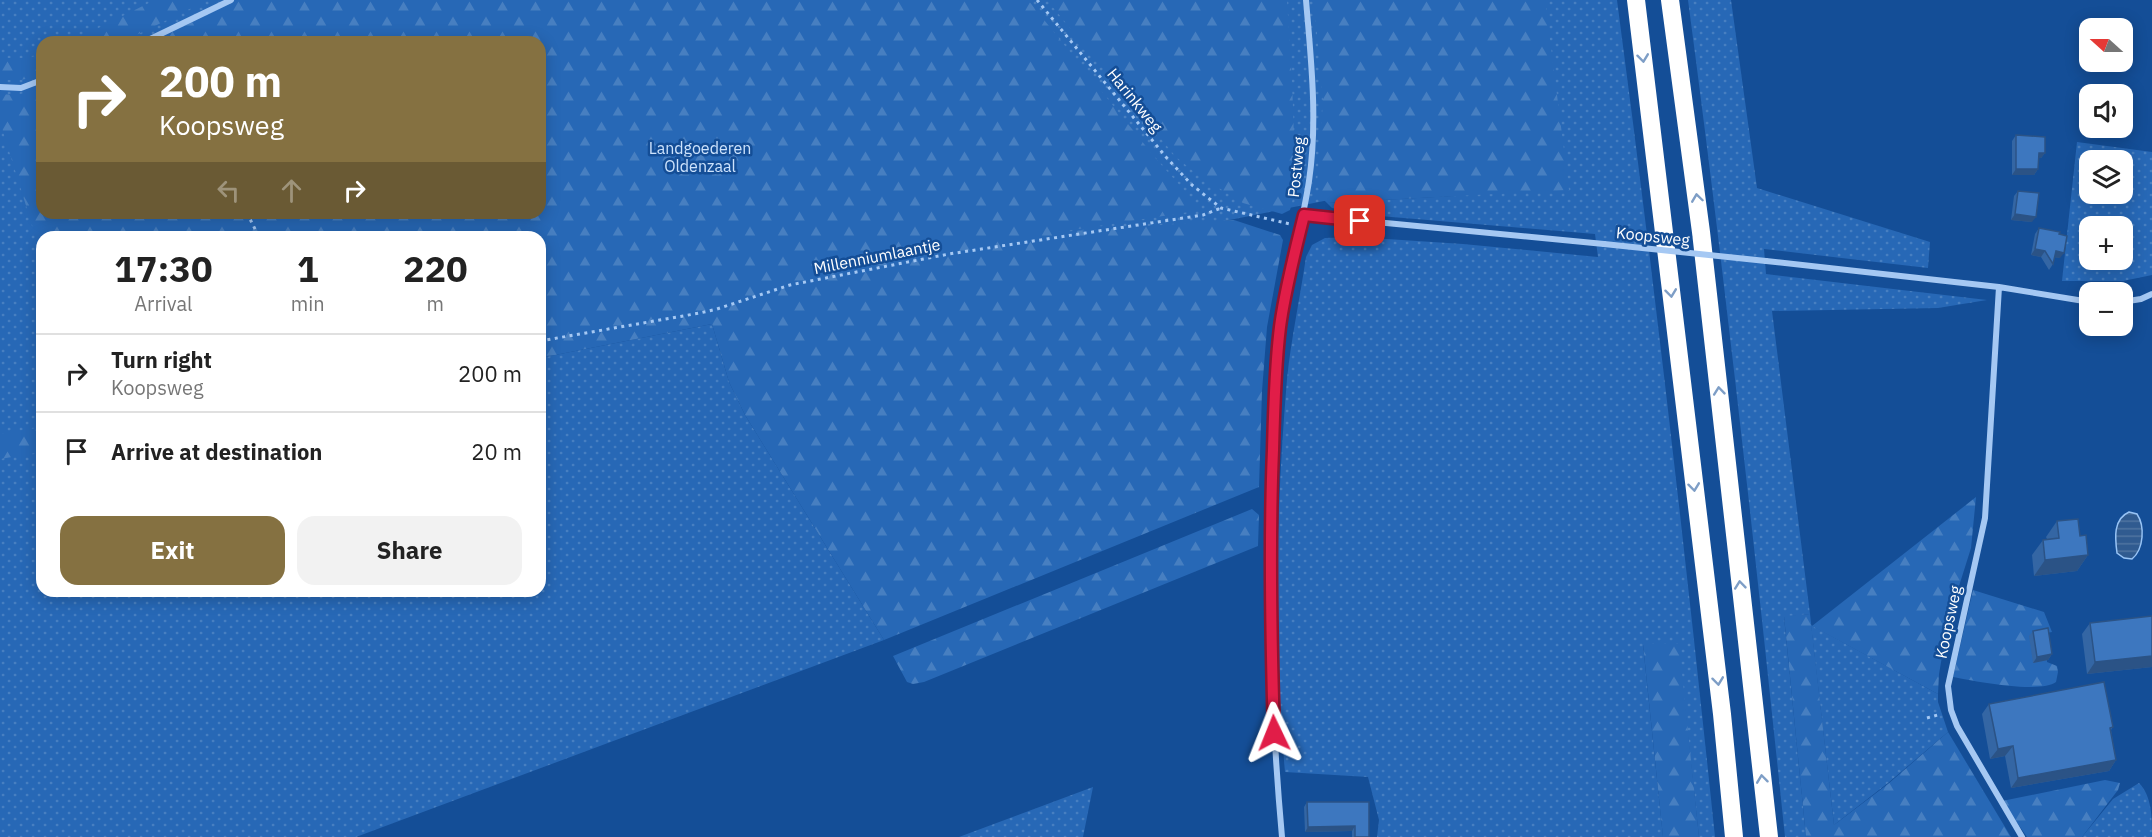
<!DOCTYPE html>
<html lang="en">
<head>
<meta charset="utf-8">
<style>
	:root { --surface:#fff; --page:#f2f2f2; --text:#222; --muted:#767676; --line:#e0e0e0; --accent:#857141 }
	body { margin:0; font-family:"IBM Plex Sans",sans-serif; background:var(--page); color:var(--text); height:100vh; display:flex; flex-direction:column; font-size:22px; white-space:nowrap }
	* { box-sizing:border-box; margin:0 }
	p { font-size:20px; color:var(--muted) }
	.icon { flex:none; width:33px; height:33px; fill:none; stroke:currentColor; stroke-width:2; stroke-linecap:round; stroke-linejoin:round }
	.map { position:relative; flex:1; overflow:hidden }
	.drawer { position:absolute; left:36px; top:231px; width:510px; height:366px; display:flex; flex-direction:column; background:var(--surface); border-radius:18px; box-shadow:0 3px 15px #0003 }
	.drawer>* { flex:none }
	.banner { position:absolute; left:36px; top:36px; width:510px; height:183px; border-radius:18px; box-shadow:0 3px 15px #0003; background:#857141; color:#fff; overflow:hidden }
	.needle { width:39px; rotate:291deg }
	.controls { position:absolute; left:2079px; top:18px; display:grid; gap:12px }
	.controls a { display:grid; place-items:center; width:54px; height:54px; border-radius:12px; background:var(--surface); box-shadow:0 3px 15px #0003; font-size:30px }
	.pin { position:absolute; display:grid; place-items:center; width:51px; height:51px; color:#fff; margin:-26px; border-radius:12px; box-shadow:0 3px 9px #0006 }
	.me { position:absolute; width:66px; margin:-33px; rotate:358deg; stroke-linejoin:round; filter:drop-shadow(0 0 4px #0008) }
	.turn { display:flex; align-items:center; gap:21px; height:126px; padding:0 24px; font-size:27px }
	.turn .icon { width:78px; height:78px; stroke-width:2.5 }
	.turn b { display:block; font-size:42px; line-height:51px }
	.lanes { display:flex; align-items:center; height:57px; padding:0 24px; background:#0003; justify-content:center; gap:30px; direction:ltr }
	.lanes .off { opacity:.35 }
	.eta { display:flex; justify-content:space-evenly; align-items:center; height:102px; text-align:center }
	.eta b { font-size:36px; font-weight:800; line-height:42px }
	.button { display:flex; gap:12px; margin-top:auto; padding:12px 24px }
	.button a { flex:1; height:69px; border-radius:18px; background:var(--accent); color:#fff; font-size:24px; font-weight:800; line-height:69px; text-align:center }
	.button a+a { background:var(--page); color:var(--text) }
	ul { padding:0; list-style:none }
	li { display:flex; align-items:center; gap:18px; height:78px; padding:0 24px; border-top:2px solid var(--line) }
	li div { flex:1 }
	li b { display:block; font-size:22px }
	li em { font-style:normal }
	.map>svg:first-child { display:block }
</style>
</head>
<body>
<div class="map">
<svg width="2152" height="837" viewBox="0 0 2152 837">
	<defs>
		<pattern id="green-dots" width="8" height="8" patternUnits="userSpaceOnUse" patternTransform="scale(1.5)"><rect width="8" height="8" fill="#2768b6"/><path d="M2 2h.1M6 6h.1" fill="none" stroke="#477fc1" stroke-width="1.8" stroke-linecap="round"/></pattern>
		<pattern id="forest-firs" width="22" height="20" patternUnits="userSpaceOnUse" patternTransform="scale(1.5)"><rect width="22" height="20" fill="#2768b6"/><path d="M5 1l3.5 6h-7zM16 11l3.5 6h-7z" fill="#477fc1"/></pattern>
		<pattern id="water-rules" width="6" height="5" patternUnits="userSpaceOnUse" patternTransform="scale(1.5)"><rect width="6" height="5" fill="#305b90"/><path d="M0 2.5h6" fill="none" stroke="#4f74a1"/></pattern>
	</defs>
	<rect width="100%" height="100%" fill="#144e97"/>
	<!-- green -->
	<path fill="url(#green-dots)" fill-rule="evenodd" d="M0,0H1617C1654,278 1686,558 1715,837H1699L1678,644L1643,645L1663,837H1377L1379,820L1368,777L1285,772C1273,642 1276,510 1287,379C1291,339 1300,298 1306,257L1312,245L1325,238L1356,237L1463,244L1598,257L1595,234L1356,214L1332,208L1327,203L1453,196L1339,198L1050,256L540,344V237H42V591H540V358L712,324L729,382L745,415L884,640L356,837H0ZM42,42H540V213H42Z
		M1688,0H1731L1757,188L1930,242L1928,268L1764,249L1766,274L1987,300L1938,308L1772,311L1810,614L1784,617L1806,837H1785C1756,558 1725,278 1688,0Z
		M2077,142L2152,152V275L2123,281H2062ZM2090,160H2122V194H2090ZM2090,226H2122V260H2090Z
		M1811,625L1938,694V702L1948,732L1888,783L1834,825Z
		M2139,783C2152,796 2152,818 2152,837H2082L2113,799Z
		M1093,787L1083,837H959Z"/>
	<!-- forest -->
	<path fill="url(#forest-firs)" d="M155,0H208L122,42H70Z
		M238,0H1028L1157,160L1202,210L1059,232L1234,220L1280,235L1283,240L1267,327L1262,391L1259,487L884,640L745,415L729,382L712,324L540,358V237H42V257L0,122V94L16,95L42,89V213H218L220,217L224,213H540V42H151Z
		M1047,0H1287C1290,47 1293,93 1294,140C1294,163 1297,188 1290,210L1282,214L1243,203L1198,175L1176,157Z
		M1314,0H1545L1569,190L1327,203L1322,198L1317,184L1323,101Z
		M42,54V76L20,80H0V58H28Z
		M42,427V452L0,459V434Z
		M1976,497L1971,548L1948,621L1939,674L1938,694L1812,626Z
		M1252,509L1259,515L1258,546L924,682L913,684L907,682L893,656Z
		M1973,590L2044,612L2052,632L2046,633L2047,662L2057,666L2058,672L2056,682C2039,694 1974,681 1953,677Z
		M1810,614L1834,825L1888,784L1948,732L2011,837H1806L1784,616Z
		M1643,644H1679L1699,837H1663Z
		M2105,780L2120,783L2118,790L2082,837H2027L2002,801Z"/>
	<!-- water -->
	<path fill="url(#water-rules)" stroke="#97c3f5" stroke-width="1.5" d="M2129,512L2137,514C2145,526 2144,549 2132,559L2124,558L2117,553C2115,538 2113,519 2129,512Z"/>
	<g fill="none" stroke-linecap="round" stroke-linejoin="round">
		<!-- path -->
		<path stroke="#a5c8f3" stroke-width="3" stroke-dasharray="3 4.5" stroke-linecap="butt" d="M1037,0L1166,157L1192,185L1221,208L1290,224
			M229,213L230,215L236,213
			M247,213L259,237
			M540,341L700,313L717,309L790,285L949,254L1203,215L1221,208
			M1927,718L1941,714"/>
		<!-- street -->
		<path stroke="#a5c8f3" stroke-width="6" d="M144,42L231,0
			M0,87L21,88L42,80
			M1303,215L1604,244
			M1766,261L1999,287L2090,302
			M1999,287L1985,518L1948,686L1951,710L1957,726L2022,837
			M2122,302L2141,299L2152,294
			M1282,837C1267,671 1266,504 1280,338C1284,285 1301,234 1309,181C1318,121 1311,60 1306,0"/>
		<!-- highway -->
		<path stroke="#fff" stroke-width="18" d="M1636,0L1722,714L1734,837
			M1670,0L1701,232L1769,837"/>
		<!-- street-bridge -->
		<path stroke="#a5c8f3" stroke-width="6" d="M1604,244L1766,261"/>
	</g>
	<!-- wall -->
	<path fill="#3466a4" d="M2016,135L2045,153L2041,158H2038V169L2034,175H2012V141Z
		M2018,191L2032,222L2011,220L2014,196Z
		M2039,228L2059,234L2060,258L2054,257L2053,264L2049,270L2041,257L2031,255L2035,234Z
		M2057,521L2080,536L2088,555L2077,571L2034,576L2032,555L2043,540L2047,539L2046,537Z
		M2152,616V667L2087,674L2082,634L2090,623Z
		M2033,631L2052,654L2048,660L2033,663L2029,636Z
		M1989,704L2113,727L2111,730L2116,760L2109,771L2011,788L2005,756L1990,759L1982,714Z
		M1307,802H1369V837H1352V831L1305,832L1304,807Z"/>
	<!-- shaded-wall -->
	<path fill="#2b5386" d="M2039,153H2045L2041,158H2035Z
		M2016,169H2038L2034,175H2012Z
		M2015,214L2036,217L2032,222L2011,220Z
		M2035,249L2045,251L2041,257L2031,255Z
		M2056,251L2064,253L2060,258L2052,257Z
		M2088,555L2077,571L2034,576L2045,560Z
		M2052,654L2048,660L2033,663L2037,657Z
		M2152,656V667L2087,674L2095,662Z
		M2013,746L2005,756L1990,759L1998,749Z
		M2116,760L2109,771L2011,788L2018,778Z
		M1355,826L1352,831L1305,832L1308,827Z"/>
	<!-- building -->
	<path fill="#3d77bf" stroke="#2b5386" stroke-width="1.5" d="M2016,135L2045,137V153H2039L2038,169H2016Z
		M2018,191L2039,193L2036,217L2015,214Z
		M2039,228L2060,232L2059,234L2067,236L2064,253L2056,251L2053,264L2045,251L2035,249Z
		M2078,519L2080,536L2086,535L2088,555L2045,560L2043,540L2059,538L2057,521Z
		M2152,616V656L2095,662L2090,623Z
		M2048,628L2052,654L2037,657L2033,631Z
		M2104,682L2113,727L2110,728L2116,760L2018,778L2013,746L1998,749L1989,704Z
		M1307,802H1369V837H1355V826L1308,827Z"/>
	<!-- one-way arrows -->
	<defs><path id="oneway-chevron" d="M-2-3.5L2.5 0L-2 3.5" fill="none" stroke-width="1.6" stroke-linecap="round" stroke-linejoin="round" transform="scale(1.5)"/></defs>
	<g stroke="#7e9ec6">
		<use href="#oneway-chevron" transform="translate(1643 58) rotate(83)"/>
		<use href="#oneway-chevron" transform="translate(1697 198) rotate(-98)"/>
		<use href="#oneway-chevron" transform="translate(1671 293) rotate(83)"/>
		<use href="#oneway-chevron" transform="translate(1719 391) rotate(-96)"/>
		<use href="#oneway-chevron" transform="translate(1694 487) rotate(83)"/>
		<use href="#oneway-chevron" transform="translate(1740 585) rotate(-96)"/>
		<use href="#oneway-chevron" transform="translate(1718 681) rotate(83)"/>
		<use href="#oneway-chevron" transform="translate(1762 779) rotate(-97)"/>
	</g>
	<g fill="none" stroke-linecap="round" stroke-linejoin="round">
		<!-- route casing -->
		<g stroke="#92132f" stroke-width="15">
			<path id="route" d="M1274,733C1271,638 1269,544 1273,450C1274,409 1275,368 1280,327C1285,289 1295,252 1304,215L1360,221"/>
		</g>
		<!-- route -->
		<use href="#route" stroke="#e11d48" stroke-width="10"/>
	</g>
	<g text-anchor="middle" dominant-baseline="central" stroke-width="5" stroke-linejoin="round" paint-order="stroke">
		<!-- street labels -->
		<g font-size="16" fill="#fff" stroke="#144e97">
			<text transform="translate(1135 100) rotate(51)">Harinkweg</text>
			<text transform="translate(1296 167) rotate(-84)">Postweg</text>
			<text transform="translate(1653 236) rotate(6)">Koopsweg</text>
			<text transform="translate(877 256) rotate(-11)">Millenniumlaantje</text>
			<text transform="translate(1948 622) rotate(-78)">Koopsweg</text>
		</g>
		<!-- park labels -->
		<g font-size="16" fill="#cde3fd" stroke="#144e97">
			<text x="700" y="148">Landgoederen<tspan x="700" dy="18">Oldenzaal</tspan></text>
		</g>
	</g>
</svg>
<div class="controls">
<a><svg class="needle" viewBox="-14 -14 28 28"><path d="M0-13l5 13h-10z" fill="#e53935"/><path d="M0 13l5-13h-10z" fill="#767676"/></svg></a>
<a><svg class="icon" aria-label="sound" viewBox="0 0 24 24"><path d="M4 9h4l5-4v14l-5-4H4zM17 9q2 3 0 6"/></svg></a>
<a><svg class="icon" aria-label="layers" viewBox="0 0 24 24"><path d="M12 4l9 5-9 5-9-5zM3 14l9 5 9-5"/></svg></a>
<a>+</a>
<a>−</a>
</div>
<div class="pin" style="left:1360px;top:221px;background:#d93025"><svg class="icon" aria-label="arrive" viewBox="0 0 24 24"><path d="M6 21V4h12l-3 4 3 4H6"/></svg></div>
<svg class="me" style="left:1274px;top:733px" viewBox="-20 -20 40 40"><path d="M0-17L14 15 0 8-14 15z" fill="#e11d48" stroke="#fff" stroke-width="4"/></svg>
<div class="banner">
<div class="turn"><svg class="icon" aria-label="right" viewBox="0 0 24 24"><path d="M7 20v-9h11M14 6l5 5-5 5"/></svg><div><b>200 m</b>Koopsweg</div></div>
<div class="lanes"><svg class="icon off" aria-label="left" viewBox="0 0 24 24"><path d="M17 20v-9H6M10 6l-5 5 5 5"/></svg><svg class="icon off" aria-label="ahead" viewBox="0 0 24 24"><path d="M12 20V5M6 11l6-6 6 6"/></svg><svg class="icon" aria-label="right" viewBox="0 0 24 24"><path d="M7 20v-9h11M14 6l5 5-5 5"/></svg></div>
</div>
<section class="drawer">
<div class="eta">
<div><b>17:30</b><p>Arrival</p></div>
<div><b>1</b><p>min</p></div>
<div><b>220</b><p>m</p></div>
</div>
<ul>
<li><svg class="icon" aria-label="right" viewBox="0 0 24 24"><path d="M7 20v-9h11M14 6l5 5-5 5"/></svg><div><b>Turn right</b><p>Koopsweg</p></div><em>200 m</em></li>
<li><svg class="icon" aria-label="arrive" viewBox="0 0 24 24"><path d="M6 21V4h12l-3 4 3 4H6"/></svg><div><b>Arrive at destination</b></div><em>20 m</em></li>
</ul>
<div class="button"><a>Exit</a><a>Share</a></div>
</section>
</div>
</body>
</html>
